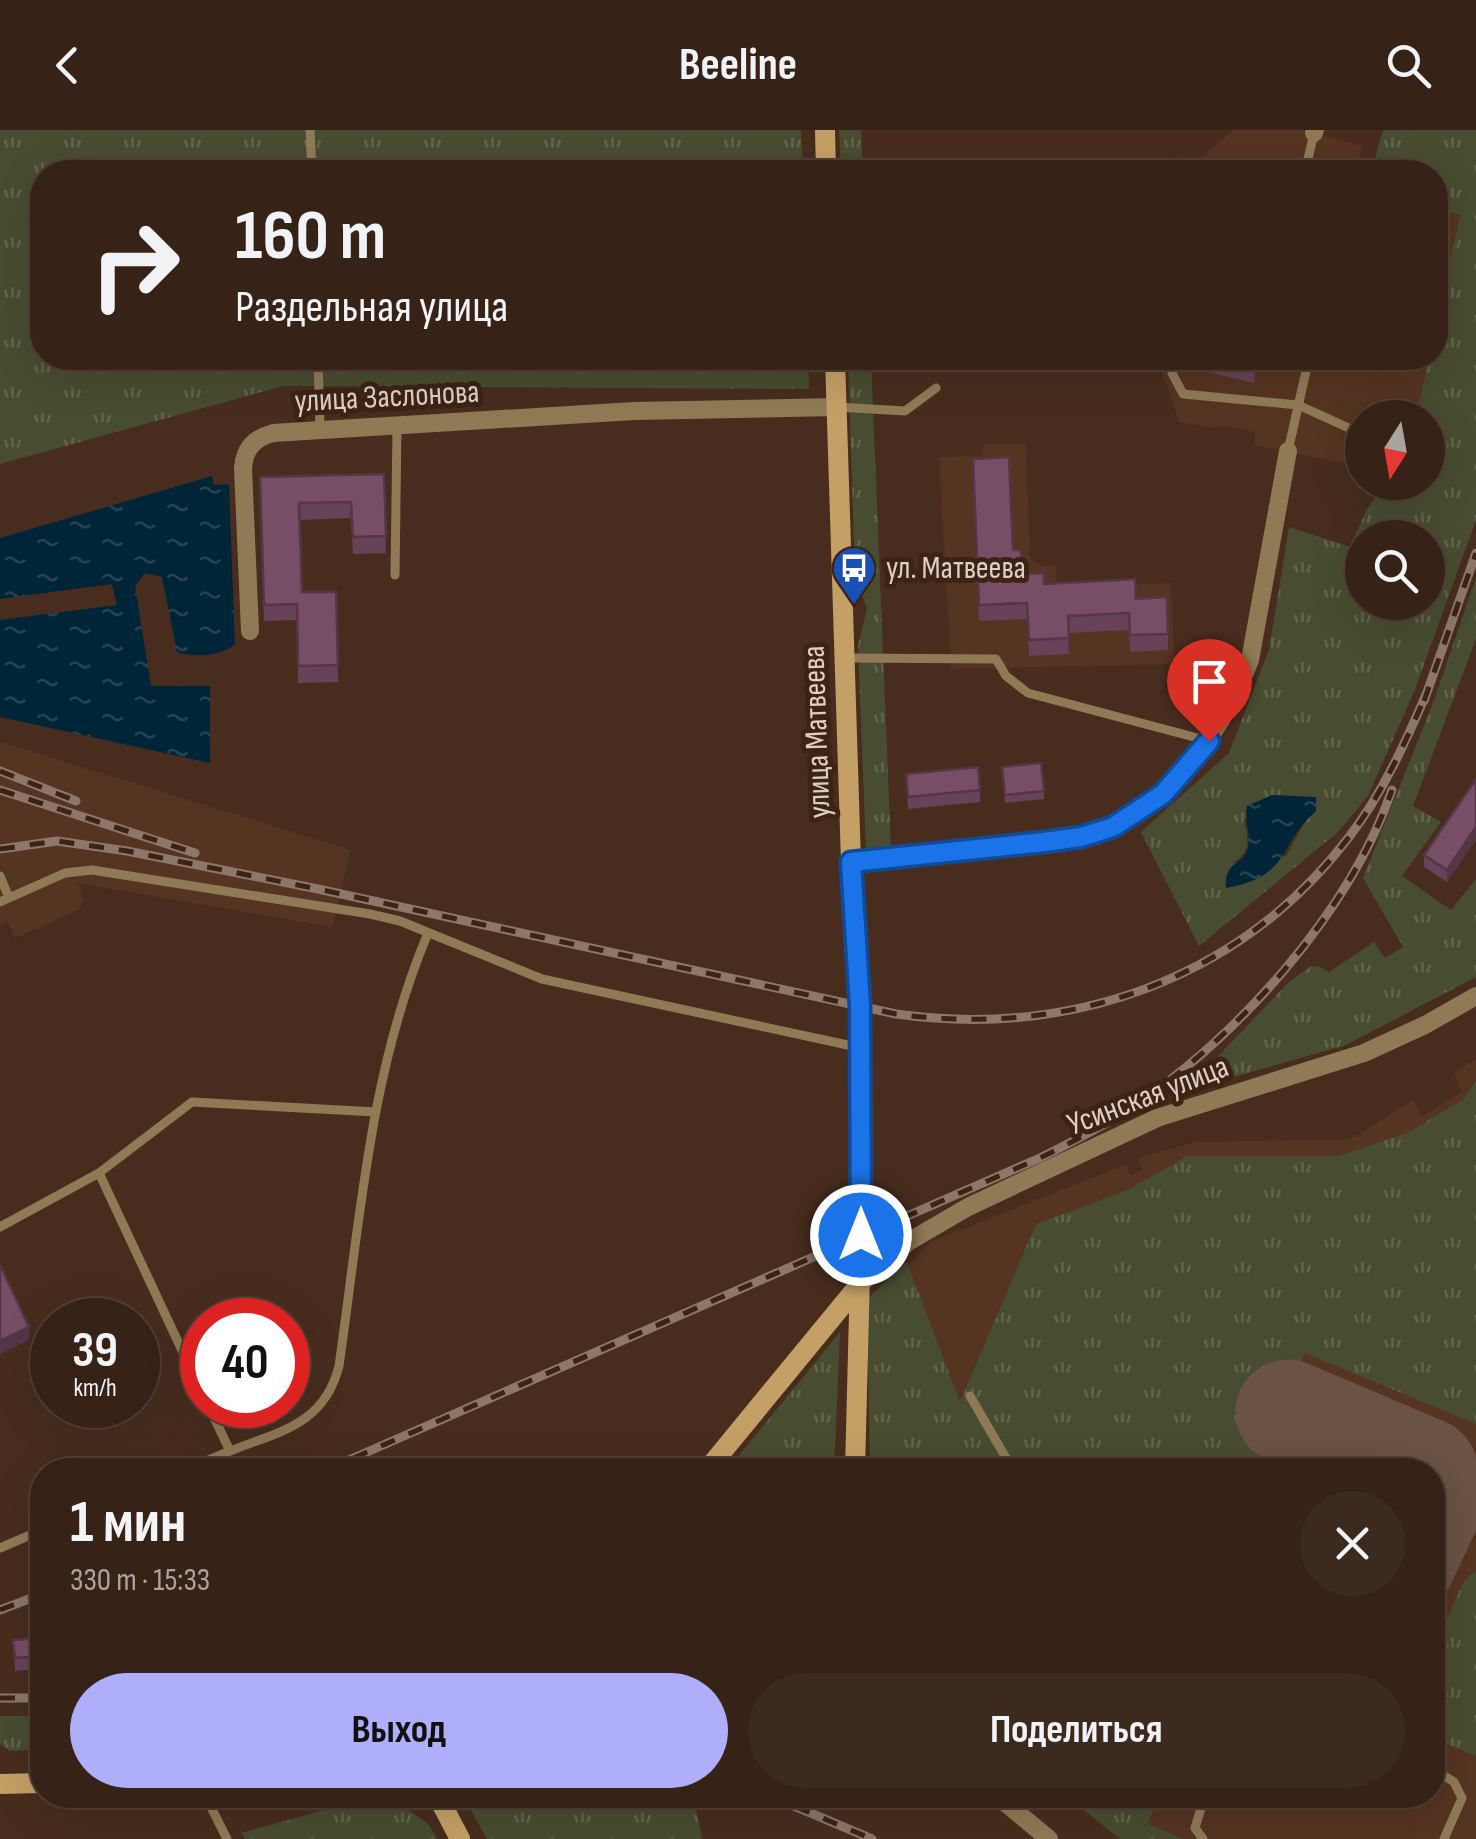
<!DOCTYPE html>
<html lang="ru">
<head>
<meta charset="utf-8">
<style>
	:root { --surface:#362216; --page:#3d2a1f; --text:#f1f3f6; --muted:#aaa4a1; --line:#503f35; --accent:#afaefa }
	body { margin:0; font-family:"Sofia Sans Condensed",sans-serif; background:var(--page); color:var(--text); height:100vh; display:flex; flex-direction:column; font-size:38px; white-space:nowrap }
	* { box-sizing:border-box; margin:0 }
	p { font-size:32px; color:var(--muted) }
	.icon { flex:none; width:55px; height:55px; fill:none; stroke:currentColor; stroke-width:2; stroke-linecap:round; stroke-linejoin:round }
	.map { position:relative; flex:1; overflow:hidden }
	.drawer { position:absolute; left:30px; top:1328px; width:1415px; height:350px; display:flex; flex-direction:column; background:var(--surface); border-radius:40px; box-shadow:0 10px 40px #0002,0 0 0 2px var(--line) }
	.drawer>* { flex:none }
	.hud { position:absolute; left:30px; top:30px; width:1418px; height:210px; border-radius:40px; box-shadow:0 10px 40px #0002,0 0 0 2px var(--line); background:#362216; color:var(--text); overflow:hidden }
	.needle { width:65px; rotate:191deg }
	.fabs { position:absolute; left:1345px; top:270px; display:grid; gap:20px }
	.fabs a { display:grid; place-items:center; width:100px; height:100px; border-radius:50%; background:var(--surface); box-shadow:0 10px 40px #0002,0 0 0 2px var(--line); font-size:50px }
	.speed { position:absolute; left:30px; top:1168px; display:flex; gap:20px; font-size:50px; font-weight:700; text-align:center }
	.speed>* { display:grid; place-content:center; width:130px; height:130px; border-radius:50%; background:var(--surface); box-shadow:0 10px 40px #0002,0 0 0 2px var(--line); line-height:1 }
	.speed small { font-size:25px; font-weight:400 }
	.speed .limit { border:15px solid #d22; background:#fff; color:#111 }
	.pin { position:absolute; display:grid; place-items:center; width:85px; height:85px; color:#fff; margin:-102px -42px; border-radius:50% 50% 50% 0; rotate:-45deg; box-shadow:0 0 10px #0007 }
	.pin .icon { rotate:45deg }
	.me { position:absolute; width:110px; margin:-55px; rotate:0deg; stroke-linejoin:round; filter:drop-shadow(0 0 8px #0008) }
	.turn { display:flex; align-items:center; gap:35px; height:210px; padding:0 40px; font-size:45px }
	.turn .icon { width:130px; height:130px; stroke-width:2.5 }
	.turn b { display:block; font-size:70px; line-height:85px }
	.round { display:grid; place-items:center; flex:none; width:105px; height:105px; border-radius:52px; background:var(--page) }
	.headline { display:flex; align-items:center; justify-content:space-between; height:170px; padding:0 40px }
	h1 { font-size:60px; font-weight:700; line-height:75px }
	.cta { display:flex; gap:20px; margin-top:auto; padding:20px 40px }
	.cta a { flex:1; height:115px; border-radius:60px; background:var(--accent); color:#111; font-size:40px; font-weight:700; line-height:115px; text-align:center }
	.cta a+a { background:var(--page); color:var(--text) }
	header { display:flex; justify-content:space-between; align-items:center; height:130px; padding:0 40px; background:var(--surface); font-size:45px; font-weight:700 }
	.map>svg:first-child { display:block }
</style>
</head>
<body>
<header><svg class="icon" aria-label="back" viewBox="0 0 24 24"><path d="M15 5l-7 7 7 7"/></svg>Beeline<svg class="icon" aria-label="search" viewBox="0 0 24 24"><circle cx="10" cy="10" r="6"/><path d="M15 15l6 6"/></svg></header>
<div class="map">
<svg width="1476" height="1709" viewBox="0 0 1476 1709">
	<defs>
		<pattern id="grass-tufts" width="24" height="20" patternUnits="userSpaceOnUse" patternTransform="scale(2.5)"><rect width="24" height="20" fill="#484c30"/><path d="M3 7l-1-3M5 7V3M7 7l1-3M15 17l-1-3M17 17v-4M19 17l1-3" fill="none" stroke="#62654c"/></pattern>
		<pattern id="water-ripples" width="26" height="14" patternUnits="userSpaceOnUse" patternTransform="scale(2.5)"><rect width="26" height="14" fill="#002538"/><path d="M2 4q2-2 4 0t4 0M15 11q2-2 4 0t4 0" fill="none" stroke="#254353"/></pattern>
	</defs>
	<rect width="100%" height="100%" fill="#482d1e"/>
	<!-- built -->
	<path fill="#553421" d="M1233,0H1303L1362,16L1356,42H1174L1176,25L1195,33Z
		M1435,78L1460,85L1435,200Z
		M1153,228H1429L1416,287L1362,288V337L1255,315V302L1225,295L1217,298L1179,292L1164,248Z
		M984,314H1026L1030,428L1041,436L1055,435L1057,457L1171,453L1175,534L951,539L939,327L982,326Z
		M0,612L351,720L332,797L78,753L84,770L78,780L15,808L8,791L0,795Z
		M1476,929V1709H1120L1065,1665H1432V1340H916L887,1172L908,1134L932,1111L1125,1035L1131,1045L1142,1040L1138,1028L1195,1012L1351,1009L1413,970L1422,987L1461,962L1454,943Z"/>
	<!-- grass -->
	<path fill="url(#grass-tufts)" fill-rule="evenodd" d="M0,0H801L803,42H42V228H808L809,259L283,256L0,334Z
		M839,0H861L863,42H841Z
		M1383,0H1476V390L1414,562L1368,666L1338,702L1199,816L1141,702L1229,623L1269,520L1289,397L1350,417L1367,379L1386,353L1428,352V288L1416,287L1429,228H1435V200L1460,85L1435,78V42H1371ZM1362,408H1428V472H1362ZM1316,681L1306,690L1286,726L1232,733C1252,722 1248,709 1244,689Z
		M848,228H871L891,718L866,720L858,516L867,478L855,445Z
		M1476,448V509L1413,676L1441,692L1402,746L1451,780L1476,749V847L1346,915L1195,958L1196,949L1290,851L1310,837L1318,836L1329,842L1374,812L1385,828L1403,817L1363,748L1433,573Z
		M1476,950V1294L1305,1223L1253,1337L1259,1340H870L867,1169L907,1132L960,1272L1036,1094L1128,1060L1187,1026H1338L1407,1003L1464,969Z
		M840,1202L834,1340H773L737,1328Z
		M1476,1441V1626L1445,1613L1433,1583V1519L1465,1449Z
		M0,1586H42V1620L10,1621L0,1614Z
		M379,1665H387L428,1694L437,1709H245L241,1703Z
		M469,1665H693L702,1709H487L468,1675Z
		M1065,1665H1160L1148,1694L1184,1709H1120Z"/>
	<!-- water -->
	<path fill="url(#water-ripples)" d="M212,346L214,355L229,354L235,515C219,526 195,528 177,522L162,447L145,443L135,456L151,556H210V633L0,587V490L117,475L112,454L0,469V408Z
		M1272,665L1316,667V681C1277,715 1292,746 1226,758C1224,729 1244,737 1248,717C1251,704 1244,690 1247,676Z"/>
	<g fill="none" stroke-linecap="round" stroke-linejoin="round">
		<!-- taxiway -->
		<path stroke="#6a5244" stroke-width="42" d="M1432,1445L1472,1360"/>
		<!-- runway -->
		<path stroke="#6a5244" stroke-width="105" d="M1288,1282L1425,1340"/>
		<!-- lane -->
		<path stroke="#907a56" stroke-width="9" d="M310,0L312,42
			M1305,42L1314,3
			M318,228L320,299
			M1176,228L1172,243L1183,264L1298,275L1362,304
			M837,277L905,281L936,258
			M1288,321L1309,228
			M395,445L397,298
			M847,528L996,529L1006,546L1028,563L1209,611
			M0,746L9,768
			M0,772L65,743L92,740L370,784L400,791L542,849L857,917
			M99,1043L192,972L376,982
			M0,1097L99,1043L202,1263
			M970,1266L1013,1340
			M208,1275L230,1321C280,1301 324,1295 339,1236C360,1090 370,940 428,803
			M185,1340L230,1321
			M0,1418L42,1400
			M1432,1638L1454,1652L1462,1668L1444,1709
			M205,1665L227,1709
			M1203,1709L1195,1698L1205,1665"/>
		<!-- street -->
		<path stroke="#907a56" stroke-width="18" d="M1314,3L1315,0
			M250,501L243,338C245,318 253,309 273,303L634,281L837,277
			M851,732L1081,707C1166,679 1218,611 1250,530L1288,321
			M859,1155L908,1112L968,1077L1157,988L1364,923L1425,895L1476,866
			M996,1665L1049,1709"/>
		<!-- secondary -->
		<path stroke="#c4a066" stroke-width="20" d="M825,0L826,42
			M835,228L851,732L860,876L861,1105L855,1340
			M707,1340L859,1155
			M0,1654L42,1653
			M437,1665L460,1709"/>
		<!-- rail casing -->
		<g stroke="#8d766a" stroke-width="9">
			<path id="rail" d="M1424,571L1476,423
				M0,641L76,671
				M0,660L195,723
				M0,719L57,711L127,721L318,759L896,884C1071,908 1240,850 1349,707C1383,663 1406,611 1428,560
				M326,1340L1040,1028C1070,1013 1100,998 1128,980C1236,909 1349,784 1392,660
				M0,1480L42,1464
				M0,1568H42
				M768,1665L872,1709"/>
		</g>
		<!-- rail -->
		<use href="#rail" stroke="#3d2314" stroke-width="5" stroke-dasharray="15" stroke-linecap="butt"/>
	</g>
	<!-- wall -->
	<path fill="#674258" d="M1186,228H1260L1254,253L1186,237Z
		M973,329L1013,420L1022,444L1044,454L1136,469L1168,504V520L1130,522L1129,500L1068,503L1069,524L1029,526L1027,489L979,491Z
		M384,344L386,423L353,424L351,388L300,390L302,462H336L338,552L298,553L297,490L264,491L260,347Z
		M1002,637L1044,661V669L1005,673Z
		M906,644L980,660V672L908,679Z
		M1476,649L1447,752L1424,737V725Z
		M42,1508V1538L15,1541L13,1510Z"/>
	<!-- shaded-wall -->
	<path fill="#543647" d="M1257,228H1260L1254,253V237Z
		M1476,697V710L1447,752V740Z
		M29,1197V1210L0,1224V1211Z"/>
	<!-- building -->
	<path fill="#784d66" stroke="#543647" stroke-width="2.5" d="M1435,75L1441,77L1438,92L1435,91Z
		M1215,228H1257L1254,237Z
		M1009,327L1013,420H1021L1022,444L1044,443V454L1135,449L1136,469L1167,467L1168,504L1130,505L1129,483L1068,486L1069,508L1029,510L1027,473L979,475L973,329Z
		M384,344L386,406L353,407L351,372L299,373L302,462H336L338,535L298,536L297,474L264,475L260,347Z
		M1041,633L1044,661L1005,665L1002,637Z
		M978,637L980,660L908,667L906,644Z
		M1476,649V697L1447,740L1424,725Z
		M0,1135L29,1197L0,1211Z
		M42,1508V1526L15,1528L13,1510Z"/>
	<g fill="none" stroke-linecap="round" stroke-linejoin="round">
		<!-- route casing -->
		<g stroke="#114b97" stroke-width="25">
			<path id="route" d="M861,1105L860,876L851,732L1044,712L1081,707L1113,697L1163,664L1209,611"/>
		</g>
		<!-- route -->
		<use href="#route" stroke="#1a73e8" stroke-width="18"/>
	</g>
	<!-- icons -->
	<defs>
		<g id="bus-pin" transform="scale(2.25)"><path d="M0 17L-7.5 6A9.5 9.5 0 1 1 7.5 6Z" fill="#1a4fb4" stroke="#3d2314"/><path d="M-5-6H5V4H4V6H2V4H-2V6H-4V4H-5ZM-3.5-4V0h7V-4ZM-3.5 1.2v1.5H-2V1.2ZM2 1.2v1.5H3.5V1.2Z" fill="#fff"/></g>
	</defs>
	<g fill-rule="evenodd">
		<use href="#bus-pin" x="854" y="438"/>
	</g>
	<g text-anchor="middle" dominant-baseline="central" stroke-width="10" stroke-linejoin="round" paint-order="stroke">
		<!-- street labels -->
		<g font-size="32" fill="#dfcec4" stroke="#3d2314">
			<text transform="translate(387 267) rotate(-3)">улица Заслонова</text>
			<text transform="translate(817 602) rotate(-92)">улица Матвеева</text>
			<text transform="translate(1148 966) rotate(-21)">Усинская улица</text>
		</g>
		<!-- poi labels -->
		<g font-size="32" fill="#dfcec4" stroke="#3d2314" text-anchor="start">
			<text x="886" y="438">ул. Матвеева</text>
		</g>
	</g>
</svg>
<div class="fabs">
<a><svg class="needle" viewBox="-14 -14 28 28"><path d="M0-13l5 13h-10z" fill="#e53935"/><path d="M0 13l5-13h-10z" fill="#aaa4a1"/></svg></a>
<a><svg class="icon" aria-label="search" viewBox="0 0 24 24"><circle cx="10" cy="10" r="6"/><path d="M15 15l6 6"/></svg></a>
</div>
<div class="speed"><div>39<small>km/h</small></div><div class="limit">40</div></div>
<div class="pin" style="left:1209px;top:611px;background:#d93025"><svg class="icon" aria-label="arrive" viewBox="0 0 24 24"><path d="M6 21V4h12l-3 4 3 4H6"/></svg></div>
<svg class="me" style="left:861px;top:1105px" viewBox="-20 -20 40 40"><circle r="17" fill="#1a73e8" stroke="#fff" stroke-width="3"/><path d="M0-11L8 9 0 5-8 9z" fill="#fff"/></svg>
<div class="hud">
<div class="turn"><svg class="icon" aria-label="right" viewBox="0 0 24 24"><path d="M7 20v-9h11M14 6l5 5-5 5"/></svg><div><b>160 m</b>Раздельная улица</div></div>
</div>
<section class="drawer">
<div class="headline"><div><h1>1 мин</h1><p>330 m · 15:33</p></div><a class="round"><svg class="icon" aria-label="close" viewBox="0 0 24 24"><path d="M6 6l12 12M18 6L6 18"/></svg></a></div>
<div class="cta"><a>Выход</a><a>Поделиться</a></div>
</section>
</div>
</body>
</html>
